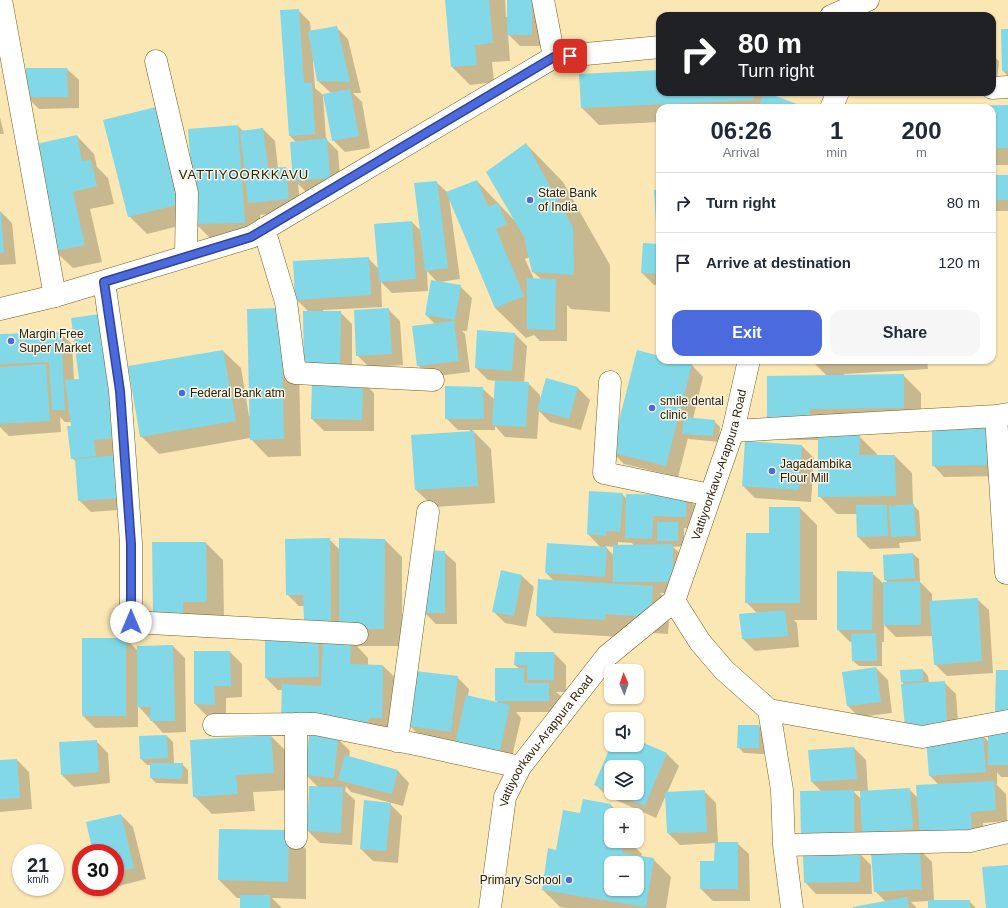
<!DOCTYPE html>
<html lang="en">
<head>
<meta charset="utf-8">
<style>
	:root { --surface:#fff; --page:#f6f6f7; --text:#1f2937; --muted:#747a83; --line:#e0e1e3; --accent:#4b6ade }
	body { margin:0; font-family:Arial,sans-serif; background:var(--page); color:var(--text); height:100vh; display:flex; flex-direction:column; font-size:15px; white-space:nowrap }
	* { box-sizing:border-box; margin:0 }
	p { font-size:13px; color:var(--muted) }
	.icon { flex:none; width:22px; height:22px; fill:none; stroke:currentColor; stroke-width:2; stroke-linecap:round; stroke-linejoin:round }
	.map { position:relative; flex:1; overflow:hidden }
	.drawer { position:absolute; left:656px; top:104px; width:340px; height:260px; display:flex; flex-direction:column; background:var(--surface); border-radius:12px; box-shadow:0 1px 3px #0004 }
	.drawer>* { flex:none }
	.guide { position:absolute; left:656px; top:12px; width:340px; height:84px; border-radius:12px; box-shadow:0 1px 3px #0004; background:#202124; color:#fff; overflow:hidden }
	.needle { width:26px; rotate:358deg }
	.fabs { position:absolute; left:604px; top:664px; display:grid; gap:8px }
	.fabs a { display:grid; place-items:center; width:40px; height:40px; border-radius:8px; background:var(--surface); box-shadow:0 1px 3px #0004; font-size:20px }
	.speed { position:absolute; left:12px; top:844px; display:flex; gap:8px; font-size:20px; font-weight:700; text-align:center }
	.speed>* { display:grid; place-content:center; width:52px; height:52px; border-radius:50%; background:var(--surface); box-shadow:0 1px 3px #0004; line-height:1 }
	.speed small { font-size:10px; font-weight:400 }
	.speed .limit { border:6px solid #d22; background:#fff; color:#111 }
	.pin { position:absolute; display:grid; place-items:center; width:34px; height:34px; color:#fff; margin:-17px; border-radius:8px; box-shadow:0 2px 6px #0006 }
	.me { position:absolute; width:44px; margin:-22px; rotate:0deg; stroke-linejoin:round; filter:drop-shadow(0 0 3px #0008) }
	.turn { display:flex; align-items:center; gap:14px; height:84px; padding:0 16px; font-size:18px }
	.turn .icon { width:52px; height:52px; stroke-width:2.5 }
	.turn b { display:block; font-size:28px; line-height:34px }
	.eta { display:flex; justify-content:space-evenly; align-items:center; height:68px; text-align:center }
	.eta b { font-size:24px; font-weight:800; line-height:28px }
	.primary-button { display:flex; gap:8px; margin-top:auto; padding:8px 16px }
	.primary-button a { flex:1; height:46px; border-radius:12px; background:var(--accent); color:#fff; font-size:16px; font-weight:800; line-height:46px; text-align:center }
	.primary-button a+a { background:var(--page); color:var(--text) }
	ul { padding:0; list-style:none }
	li { display:flex; align-items:center; gap:12px; height:60px; padding:0 16px; border-top:1px solid var(--line) }
	li div { flex:1 }
	li b { display:block; font-size:15px }
	li em { font-style:normal }
	.map>svg:first-child { display:block }
</style>
</head>
<body>
<div class="map">
<svg width="1008" height="908" viewBox="0 0 1008 908">
	<rect width="100%" height="100%" fill="#fbe7b4"/>
	<!-- shadow -->
	<path fill="#0003" fill-rule="evenodd" d="M446,0H505L506,17H508V0H543L544,46H520L508,34L510,61L492,62L494,82L470,85L452,67Z
		M298,10L310,22L311,32L336,27L348,39L361,93H353L362,102L370,148L345,152L333,140L331,93L318,81L315,61H313L315,88L323,95L326,139L338,151L341,189L306,192L298,184L301,210L260,215L262,240L213,241L196,224L195,222L147,234L129,216L191,180L238,126L243,131L263,129L275,141L278,168H286L294,176L296,142L290,136Z
		M1008,30V76L1003,71Z
		M992,55L999,61L997,81L992,80Z
		M67,69L79,80V108L39,109L27,97Z
		M660,71V92H769V94L797,105L800,108H660V122L599,125L582,108Z
		M1008,106V165H992V108H913Z
		M0,117L4,134H0Z
		M77,136L94,154L97,167L108,178L114,204L90,209L102,262L73,268L55,251Z
		M526,144L563,182L610,265V312L571,309L567,305V341H540L534,335L526,338L495,308L449,197L460,279L440,282L460,286L472,298L467,331H462L465,334L470,372L429,377L418,365L435,324L426,315L437,282L427,271L428,291L392,293L381,282L382,307L323,310V312H340L352,324V378H316L309,312L296,299L368,258L379,269L375,224L412,222L421,231L436,182L448,193L477,181L515,221ZM530,257L533,272L541,279H534L525,259Z
		M992,176H1008V211H996L992,207Z
		M0,211L12,223L16,264L0,265Z
		M660,245V285H654L642,273Z
		M388,309L400,321L403,365L369,367L357,355Z
		M100,316L132,509L91,512L79,500L76,462L72,458L71,422H65L60,417L61,432L9,436L0,427V335L60,333L72,344L74,380L80,379Z
		M298,327L301,456L268,457L250,438L159,454L141,436L223,351L241,368L249,416H250Z
		M515,334L527,346L524,383H528L540,395V400L547,380L578,388L590,400L581,430L550,422L539,411L537,439L505,437L495,426V430H472L491,449L495,503L434,507L416,490L470,432V430H458L446,418L482,388L495,400L496,381L488,380L476,368Z
		M660,357V360H672L692,365L703,377L693,419L714,421L720,427L719,442L689,439L688,438L678,477L624,464L612,452Z
		M784,360H927L928,369L844,374V376L903,375L921,393V426H827L859,436L877,454V456H895L912,473L913,505L919,511L921,541L899,543L900,548L870,549L858,537L857,514H837L819,496V440H786L768,422L827,376L811,360L786,362Z
		M362,381L374,393V431H324L312,419Z
		M991,427L1003,476L944,477L933,465Z
		M802,446L814,458L811,502L755,498L743,486Z
		M590,492L622,494L627,499L686,496L698,508L697,529L684,528V546L673,547L684,557V593H660L670,604L668,634L622,631V637L554,633L537,616L554,581L546,573L601,548L588,534ZM618,542L632,543L634,546H618ZM605,546L614,547V556Z
		M800,508L817,525V620H794L797,623L799,647L755,651L743,639L740,615L757,613L746,602Z
		M329,539L340,550L385,540L402,557V646H357L368,658V665L383,666L401,683L399,735L336,737L350,751L349,758L398,771L409,783L403,806L351,792L346,786L345,791L355,800L352,845L320,843L308,831L318,787L306,775L310,736H300L283,690H278L266,678L317,632L304,606H299L287,594Z
		M206,543L223,560L224,619L172,631Z
		M444,552L456,563L457,624H436L424,612Z
		M913,554L919,559L920,582L932,594V602L977,599L989,610L993,673L947,676L935,664L933,636L896,637L884,625V642H882V666H859L853,661V642H850L838,630L872,573L884,584L888,583L885,580L884,556Z
		M522,576L534,587L526,627L505,623L493,611Z
		M126,639L138,651V647L173,646L185,658L186,732L163,733L138,706V727L95,728L83,716Z
		M230,652L242,664V697L226,698V716H207L195,704Z
		M516,653H554L566,665V692H556L561,696V712H516L521,718L510,766L422,738L410,726L457,677L469,689L468,697L499,704L496,700L520,669L515,665Z
		M876,668L888,680L892,713L859,717L848,706Z
		M923,670L928,676L929,683L944,682L956,694L959,737L983,736L989,742L1008,730V777H1001L997,772V784H996L1006,794L1007,821L983,823L984,845L866,848L822,792L812,782L854,748L866,760L868,792L909,789L918,798L939,785L930,776L927,738L918,739L905,685L902,682ZM853,791H861V799Z
		M759,726L765,732L764,754L744,753L738,747Z
		M167,736L173,742L174,764H182L188,770V784L156,783L151,778V765H147L141,759Z
		M271,736L288,753L291,790L253,792L255,811L212,814L194,796Z
		M96,741L108,753L110,783L74,787L62,775Z
		M637,741L667,754L679,766L667,793L704,791L716,803L718,843H737L749,854L750,901H713L701,889V862H715L716,843L680,845L668,833L666,795L656,818L607,796L595,784L612,745H637ZM611,767H637V793H611Z
		M17,760L29,772L32,809L0,812V761Z
		M390,804L402,816L398,863L373,861L361,849Z
		M611,805L621,815H611V841H629L642,854L641,857L653,859L671,877L666,908H677H566L560,907L543,890L557,851L581,814ZM611,863H637V889H611Z
		M121,815L133,827L146,879L115,887V853H95Z
		M220,830L289,831L306,849V899L272,898L282,908H241V898H237L219,880Z
		M920,850L932,862L934,901H969L976,908H929V901L911,902L917,908H855L886,902L875,891Z
		M860,854L871,865L872,894H816L805,882Z"/>
	<!-- building -->
	<path fill="#82d8e6" fill-rule="evenodd" d="M445,0H489L493,43L475,45L477,65L451,67Z
		M507,0H532V35H507Z
		M299,9L304,83H312L315,134L289,136L280,10Z
		M337,26L350,82L317,81L308,31Z
		M1001,29H1008V71H1002Z
		M26,68H67L68,97H26Z
		M660,70V92H753L754,100L581,108L579,74Z
		M350,89L359,136L332,141L323,94Z
		M765,92L797,104L796,108H758Z
		M1008,105V148H992V108H923V107Z
		M160,106L185,203L128,217L103,120Z
		M238,125L245,223L195,224L188,129Z
		M263,128L268,168L286,167L289,199L248,203L240,131Z
		M77,135L82,161L91,160L97,186L73,192L85,245L54,251L31,145Z
		M327,138L330,178L293,181L290,142Z
		M526,143L573,227L574,275L532,272L524,237L486,172Z
		M992,175H1008V200H992Z
		M477,180L488,207L498,203L507,224L496,229L524,296L495,308L446,192Z
		M437,181L448,268L425,271L414,183Z
		M660,189V223H656L654,190Z
		M0,212H1L4,252L0,253Z
		M412,221L416,279L379,282L374,224Z
		M643,243L660,244V274L641,273Z
		M369,257L371,295L295,300L293,261Z
		M527,278L556,279L555,330L527,329Z
		M431,280L461,285L455,320L425,315Z
		M281,308L284,439L250,440L247,309Z
		M389,308L392,354L356,356L354,310Z
		M303,311H341L340,366H304Z
		M100,314L116,438L94,440L96,456L71,459L67,426H71L65,380L79,379L71,318Z
		M454,321L459,361L417,366L412,326Z
		M477,330L515,333L512,371L475,368Z
		M61,332L65,410H52L49,362L0,364V334Z
		M223,350L236,421L140,437L128,366Z
		M637,350L660,356V360H676L692,364L666,466L611,452Z
		M46,364L50,421L0,424V367Z
		M904,374V408L810,409V422L767,423V376Z
		M546,378L578,387L569,419L537,410Z
		M312,380H363L362,420L311,419Z
		M495,380L529,382L526,427L492,425Z
		M445,386L483,387L484,419H445Z
		M684,417L715,420L713,436L682,434Z
		M932,426H991L992,465L932,466Z
		M474,431L478,486L415,490L411,435Z
		M818,435H860L859,455H895L896,496L818,497Z
		M745,441L802,445L799,490L742,486Z
		M118,455L121,498L78,501L75,459Z
		M589,491L623,493L620,532L606,531V536L587,534Z
		M626,494L686,495V517L653,516L652,539L625,538Z
		M914,504L916,536L891,537L889,506Z
		M856,505H887L888,536L857,537Z
		M769,507H800V603H745L746,533H769Z
		M657,522H678V541H657Z
		M330,538L331,621H304L303,595H286L285,539Z
		M339,538L385,539L384,629H339Z
		M152,542H206L207,602H183V614H153Z
		M547,543L607,547L605,577L545,573Z
		M673,544V582H613V545Z
		M423,550L445,551V613H423Z
		M913,553L915,578L884,580L883,555Z
		M501,570L522,575L514,616L492,612Z
		M837,571L873,572L872,630H837Z
		M538,579L653,586L651,617L605,614V620L536,616Z
		M920,581L921,625H883V582Z
		M978,598L982,661L934,665L929,601Z
		M785,610L788,636L742,639L739,614Z
		M876,633L877,661H852L851,634Z
		M265,635H318L319,677L265,678Z
		M82,638H126V716H82Z
		M323,638L351,639L350,664L383,665L382,718H369L368,722L281,719L282,684L321,686Z
		M173,645L175,721H150V707H137V646Z
		M194,651H230L231,686H214L215,705L194,704Z
		M515,652H554V680H527V665H514Z
		M876,667L881,702L847,706L842,672Z
		M495,668H524V683H549V701H495Z
		M923,669V681L901,682L900,670Z
		M996,670H1008V713H995Z
		M415,671L458,676L451,732L409,726Z
		M945,681L947,724L905,727L901,684Z
		M466,695L510,705L499,754L455,744Z
		M738,725H759V748H737Z
		M988,729H1008V765H988Z
		M167,735L168,758L140,759L139,736Z
		M271,735L274,773L236,775L238,794L193,797L190,740Z
		M309,735L338,738L334,778L305,775Z
		M983,735L986,772L929,776L926,738Z
		M97,740L99,772L61,775L59,742Z
		M637,740L667,753L645,806L613,793H637V767H611V792L594,785L611,745H637Z
		M854,747L857,779L811,782L808,750Z
		M345,755L398,770L392,794L338,780Z
		M17,759L20,798L0,799V760Z
		M150,763H183L182,779L150,778Z
		M994,781L996,810L971,812L972,834L920,837L916,785Z
		M309,786L343,787L341,833L307,831Z
		M910,788L913,829L862,833L860,791Z
		M705,790L707,832L667,833L665,792Z
		M854,790V836L801,837L800,791Z
		M583,799L611,804L607,832L611,833V841H624L622,853L654,858L646,907L542,890L548,848L556,850L563,810L580,813ZM611,863H637V889H611Z
		M364,800L391,803L386,851L360,849Z
		M121,814L134,868L115,872V853H93L86,822Z
		M219,829L289,830L288,882L218,880Z
		M715,842H738V889H700V861H714Z
		M920,849L922,889L874,892L871,852Z
		M860,852V882L804,883L803,854Z
		M1008,865V908H986L982,867Z
		M240,895H270V908H240Z
		M907,897L909,908H853V907Z
		M928,900H970V908H928Z"/>
	<g fill="none" stroke-linecap="round" stroke-linejoin="round">
		<!-- minor casing -->
		<g stroke="#755e1e" stroke-width="23">
			<path id="minor" d="M1,0L55,296
				M543,0L554,57
				M156,61L187,193L186,256
				M992,88L1008,87
				M264,229L286,302L295,373L433,380
				M104,282L120,391L131,543V622L357,634
				M610,382L604,473L710,495
				M996,416L1006,573H1008
				M733,431L996,416L1008,414
				M674,601L700,642L724,670L769,710L922,737L1008,721
				M769,710L782,790L784,845L792,908
				M214,725L315,724L420,745L520,767
				M397,741L428,512
				M296,838V724
				M784,845L970,841L1008,832"/>
		</g>
		<!-- tertiary casing -->
		<g stroke="#755e1e" stroke-width="23">
			<g id="tertiary">
				<path d="M831,108L838,92"/>
				<path id="s1" d="M490,908L505,797L520,767L607,656L674,601L733,431L749,360"/>
			</g>
		</g>
		<!-- secondary casing -->
		<g stroke="#755e1e" stroke-width="23">
			<path id="secondary" d="M831,16L868,0
				M0,309L55,296L251,237L554,57L660,47"/>
		</g>
		<!-- minor -->
		<use href="#minor" stroke="#fff" stroke-width="22"/>
		<!-- tertiary -->
		<use href="#tertiary" stroke="#fff" stroke-width="22"/>
		<!-- secondary -->
		<use href="#secondary" stroke="#fff" stroke-width="22"/>
	</g>
	<g fill="none" stroke-linecap="round" stroke-linejoin="round">
		<!-- route casing -->
		<g stroke="#314590" stroke-width="10">
			<path id="route" d="M131,622V544L120,391L104,282L251,237L554,57L570,56"/>
		</g>
		<!-- route -->
		<use href="#route" stroke="#4b6ade" stroke-width="7"/>
	</g>
	<!-- markers -->
	<g fill="#4b6ade" stroke="#faf5e9" stroke-width="1.5">
		<circle cx="530" cy="200" r="4"/>
		<circle cx="11" cy="341" r="4"/>
		<circle cx="182" cy="393" r="4"/>
		<circle cx="652" cy="408" r="4"/>
		<circle cx="772" cy="471" r="4"/>
		<circle cx="569" cy="880" r="4"/>
	</g>
	<g text-anchor="middle" dominant-baseline="central" stroke-width="3" stroke-linejoin="round" paint-order="stroke">
		<!-- poi labels -->
		<g font-size="12" fill="#2b2107" stroke="#faf5e9" text-anchor="start">
			<text x="538" y="193">State Bank<tspan x="538" dy="14">of India</tspan></text>
			<text x="19" y="334">Margin Free<tspan x="19" dy="14">Super Market</tspan></text>
			<text x="190" y="393">Federal Bank atm</text>
			<text x="660" y="401">smile dental<tspan x="660" dy="14">clinic</tspan></text>
			<text x="780" y="464">Jagadambika<tspan x="780" dy="14">Flour Mill</tspan></text>
			<text x="561" y="880" text-anchor="end">Primary School</text>
		</g>
		<!-- street labels -->
		<g font-size="12" fill="#2b2107" stroke="#faf5e9">
			<text stroke="none"><textPath href="#s1" startOffset="517">Vattiyoorkavu-Arappura Road</textPath></text>
			<text stroke="none"><textPath href="#s1" startOffset="181">Vattiyoorkavu-Arappura Road</textPath></text>
		</g>
		<!-- neighbourhood labels -->
		<g font-size="13" letter-spacing="1" fill="#2b2107" stroke="#faf5e9">
			<text x="244" y="174">VATTIYOORKKAVU</text>
		</g>
	</g>
</svg>
<div class="fabs">
<a><svg class="needle" viewBox="-14 -14 28 28"><path d="M0-13l5 13h-10z" fill="#e53935"/><path d="M0 13l5-13h-10z" fill="#747a83"/></svg></a>
<a><svg class="icon" aria-label="sound" viewBox="0 0 24 24"><path d="M4 9h4l5-4v14l-5-4H4zM17 9q2 3 0 6"/></svg></a>
<a><svg class="icon" aria-label="layers" viewBox="0 0 24 24"><path d="M12 4l9 5-9 5-9-5zM3 14l9 5 9-5"/></svg></a>
<a>+</a>
<a>−</a>
</div>
<div class="speed"><div>21<small>km/h</small></div><div class="limit">30</div></div>
<div class="pin" style="left:570px;top:56px;background:#d93025"><svg class="icon" aria-label="arrive" viewBox="0 0 24 24"><path d="M6 21V4h12l-3 4 3 4H6"/></svg></div>
<svg class="me" style="left:131px;top:622px" viewBox="-20 -20 40 40"><circle r="19" fill="#fff"/><path d="M0-13L10 11 0 6-10 11z" fill="#4b6ade"/></svg>
<div class="guide">
<div class="turn"><svg class="icon" aria-label="right" viewBox="0 0 24 24"><path d="M7 20v-9h11M14 6l5 5-5 5"/></svg><div><b>80 m</b>Turn right</div></div>
</div>
<section class="drawer">
<div class="eta">
<div><b>06:26</b><p>Arrival</p></div>
<div><b>1</b><p>min</p></div>
<div><b>200</b><p>m</p></div>
</div>
<ul>
<li><svg class="icon" aria-label="right" viewBox="0 0 24 24"><path d="M7 20v-9h11M14 6l5 5-5 5"/></svg><div><b>Turn right</b></div><em>80 m</em></li>
<li><svg class="icon" aria-label="arrive" viewBox="0 0 24 24"><path d="M6 21V4h12l-3 4 3 4H6"/></svg><div><b>Arrive at destination</b></div><em>120 m</em></li>
</ul>
<div class="primary-button"><a>Exit</a><a>Share</a></div>
</section>
</div>
</body>
</html>
